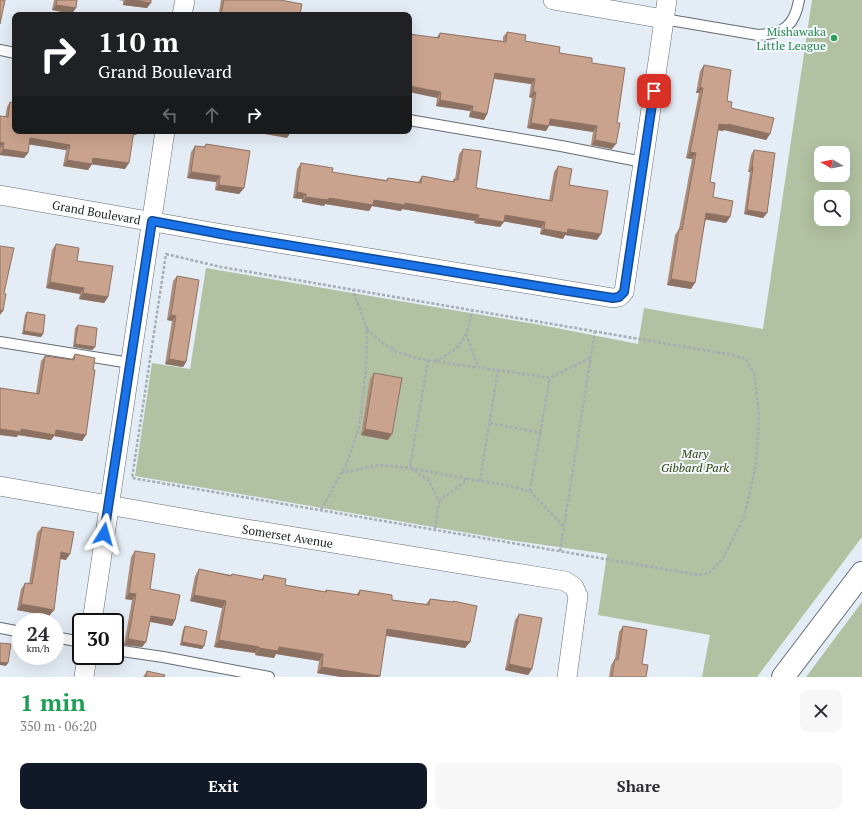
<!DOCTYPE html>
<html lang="en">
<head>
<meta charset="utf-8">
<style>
	:root { --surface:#fff; --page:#f7f7f7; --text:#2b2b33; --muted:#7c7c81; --accent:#111827 }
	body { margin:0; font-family:"PT Serif",serif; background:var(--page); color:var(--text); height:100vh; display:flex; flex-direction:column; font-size:15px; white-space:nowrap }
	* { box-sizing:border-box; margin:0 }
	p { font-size:13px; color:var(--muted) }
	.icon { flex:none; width:22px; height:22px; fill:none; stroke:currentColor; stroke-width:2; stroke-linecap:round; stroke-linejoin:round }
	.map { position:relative; height:677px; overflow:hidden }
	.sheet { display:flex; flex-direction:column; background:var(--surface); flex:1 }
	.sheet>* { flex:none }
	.top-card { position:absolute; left:12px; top:12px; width:400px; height:122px; border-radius:8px; box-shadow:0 4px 16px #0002; background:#202124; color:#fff; overflow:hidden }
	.needle { width:26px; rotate:280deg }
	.fabs { position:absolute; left:814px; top:146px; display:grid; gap:8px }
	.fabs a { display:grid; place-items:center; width:36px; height:36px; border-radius:8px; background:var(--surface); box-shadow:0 4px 16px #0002; font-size:20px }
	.speed { position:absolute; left:12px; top:613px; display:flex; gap:8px; font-size:20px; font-weight:700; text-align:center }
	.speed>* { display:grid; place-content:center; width:52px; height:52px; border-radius:50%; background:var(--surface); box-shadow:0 4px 16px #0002; line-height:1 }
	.speed small { font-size:10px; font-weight:400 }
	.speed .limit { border:2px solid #111; border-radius:6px; background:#fff; color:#111 }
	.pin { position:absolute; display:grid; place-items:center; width:34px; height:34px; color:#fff; margin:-17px; border-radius:8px; box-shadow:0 2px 6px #0006 }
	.me { position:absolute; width:44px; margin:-22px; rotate:8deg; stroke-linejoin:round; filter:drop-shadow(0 0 3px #0008) }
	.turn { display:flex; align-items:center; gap:14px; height:84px; padding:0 20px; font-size:18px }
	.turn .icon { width:52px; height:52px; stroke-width:2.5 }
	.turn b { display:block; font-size:28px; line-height:34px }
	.lanes { display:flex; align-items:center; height:38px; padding:0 20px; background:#0003; justify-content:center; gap:20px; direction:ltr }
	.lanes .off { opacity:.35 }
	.round { display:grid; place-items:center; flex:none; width:42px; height:42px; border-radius:8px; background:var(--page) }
	.summary { display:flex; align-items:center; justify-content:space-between; height:68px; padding:0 20px }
	h1 { font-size:24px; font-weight:800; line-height:30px; color:#1e9e55 }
	.primary-button { display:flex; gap:8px; margin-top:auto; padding:8px 20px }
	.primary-button a { flex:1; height:46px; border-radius:8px; background:var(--accent); color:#fff; font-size:16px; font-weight:800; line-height:46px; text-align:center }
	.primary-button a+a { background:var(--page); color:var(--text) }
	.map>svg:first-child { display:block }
</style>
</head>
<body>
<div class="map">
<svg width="862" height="677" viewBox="0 0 862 677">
	<rect width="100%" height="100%" fill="#e4ecf5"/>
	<!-- green -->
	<path fill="#b2c1a1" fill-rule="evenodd" d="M812,0H862V537L757,677H702L710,635L598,615L607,554L509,540L135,476L152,363L190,369L206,268L541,325L638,344L644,308L763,329ZM821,153H843V175H821ZM821,197H843V219H821Z
		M862,602V677H806Z"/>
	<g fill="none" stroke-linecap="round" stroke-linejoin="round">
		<!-- service casing -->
		<g stroke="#646b73" stroke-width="12">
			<path id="service" d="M664,19L758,35C784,34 795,25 799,0
				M0,50L15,53
				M409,120L561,146L643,162
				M0,342L130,363
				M0,628L21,632
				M55,637L81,642
				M115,650L163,657L269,677"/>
		</g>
		<!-- minor casing -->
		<g stroke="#646b73" stroke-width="20">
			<g id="minor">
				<path d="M553,0L664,19"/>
				<path d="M182,15L185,0"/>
				<path id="s1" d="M0,195L217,233L583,293L613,298L619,297L624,292L667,0"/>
				<path id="s2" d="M0,486L222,525L565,581L574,587L578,596L567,677"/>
				<path d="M92,622L165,131"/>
				<path d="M84,677L87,656"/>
			</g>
		</g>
		<!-- tertiary casing -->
		<g stroke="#646b73" stroke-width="24">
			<path id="tertiary" d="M783,677L862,573"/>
		</g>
		<!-- path -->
		<path stroke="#a5acb3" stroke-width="2.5" stroke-dasharray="3 2" stroke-linecap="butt" d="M166,254L221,267L732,355L746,359L754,373L759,416L756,465L744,517L722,560L709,573L699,575L132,478Z
			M367,329L381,342L397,352L420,359L550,378L590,358
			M466,334L478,367
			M428,360L410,468L468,479
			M435,361C462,348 467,339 472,310
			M490,423L541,433
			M341,473L379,465L410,468L429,481L439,501L435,530
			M480,481L498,370
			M530,491L550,378
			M439,501L468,479L501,484L530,491L564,527
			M321,510L347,463L359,427L362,405L366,368L367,329L353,290
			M560,551L595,331"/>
		<!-- service -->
		<use href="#service" stroke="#fff" stroke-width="10"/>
		<!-- minor -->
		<use href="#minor" stroke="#fff" stroke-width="19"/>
		<!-- tertiary -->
		<use href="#tertiary" stroke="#fff" stroke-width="22"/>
	</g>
	<!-- wall -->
	<path fill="#ae8c7a" d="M54,0H77L72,14L52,10Z
		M119,0H151L147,8L123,5V1Z
		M221,0H280L300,15H216L217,13H219Z
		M507,32L525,41L592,63L612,149L591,145L593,132L549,125L546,131L527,128L532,98L529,97L531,84L494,79L487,114L484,120L469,117L470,111L436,106L437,98L436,38L440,33L503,41V37Z
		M704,65L731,108L770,134L766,140L724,130L723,131L718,130L710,182L713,197L730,217L726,223L706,219L691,289L667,285L675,235L679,229L692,159L686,158L699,93H696L700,71Z
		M10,102L15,131H139L136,135L133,134L125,169L92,164L88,170L63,166L66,150L29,144L28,153L24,158L0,155V148L7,107Z
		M206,144L244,188L239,194L215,190L216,182L187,178L191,152L195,146L204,147Z
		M463,149L476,188L549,200L554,172L558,166L569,185L597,240L565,235L563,239L540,234L541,228L504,221L500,227L474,223L475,221L402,209L401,211L372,206L369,211L325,204L324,206L302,202V199L293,198L297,169L301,163L332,172L386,180L388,178L418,182L422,176L452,182L454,179H455L459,154Z
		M754,150L767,213L763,218L744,214L750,172H748L751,155Z
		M56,244L108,297L104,303L79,299L80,294L46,288L52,250Z
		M177,276L186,362L183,367L165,364L172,321L167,320L173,281Z
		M27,312L43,334L41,337L22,334L25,315Z
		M78,325L95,347L92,350L73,347L75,328Z
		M75,354L93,370L86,435L82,441L54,436L51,440L18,435L17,437L0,435V388L36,393L41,361L45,356L71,360Z
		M374,373L388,440L361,435L370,379Z
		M42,527L66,560L60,559L54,610L49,616L17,610L21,589L25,583L29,584L37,533Z
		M135,551L150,589L175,620L172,626L150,622L146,642L142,647L124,645L132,600L125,599L131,557Z
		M199,569L231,575L232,574L261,580L264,575L285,585L325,592L326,590L356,595L360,590L392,600L426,604L430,599L452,602L453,601L470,642L465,648L386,636L379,677H341L317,673L319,661L276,654L274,658L255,655V653L214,647L222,608L190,601L195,576Z
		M519,614L532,669L528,675L505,670L515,620Z
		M185,626L202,649L180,645L183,629Z
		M623,626L642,664L646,677H609L611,665L615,659L619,632Z
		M147,671L164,677H143Z"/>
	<!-- shaded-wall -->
	<path fill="#8d7263" d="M126,0H133L151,3L147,8L123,5Z
		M56,5L76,8L72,14L52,10Z
		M495,73L535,79L531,84L492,78Z
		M409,86L441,92L437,98L409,92Z
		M700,87L703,88L699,93H696Z
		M533,92H536L532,98L529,97Z
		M440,100L473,106L470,111L436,106Z
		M472,111L487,114L484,120L469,117Z
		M550,119L597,126L593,132L547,125Z
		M531,123L549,126L546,131L527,128Z
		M719,124H728L770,134L766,140L724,130L723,131L715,130Z
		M132,131H139L136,135L130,134Z
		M260,131H286L291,132L287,138L259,133Z
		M30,138L70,145L66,150L26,144Z
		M595,140L616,144L612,149L591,145Z
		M0,142L4,143L0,148Z
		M3,149L28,153L24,158L0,155V154Z
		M690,152L696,153L692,159L686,158Z
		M93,158L129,163L125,169L89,164Z
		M67,160L92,164L88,170L63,166Z
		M752,167H753L750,172H748Z
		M191,172L220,176L216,182L187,178Z
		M219,185L244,188L239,194L215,190Z
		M297,192L306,194L302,199L293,198Z
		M306,197L374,200L405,203L479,215L475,221L402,209L401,211L372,206L369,211L325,204L324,206L302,202Z
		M747,210L767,213L763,218L744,214Z
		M706,213L730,217L726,223L702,219Z
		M505,215L545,222L541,228L501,221Z
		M478,218L504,222L500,227L474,223Z
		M544,229H568L601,234L597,240L565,235L563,239L540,234Z
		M671,279L695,283L691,289L667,285Z
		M50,282L84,288L80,294L46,288Z
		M83,293L108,297L104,303L79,299Z
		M0,310L3,311L0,315Z
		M171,315L176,316L172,321L167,320Z
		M24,331L43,334L41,337L22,334Z
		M75,344L95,347L92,350L73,347Z
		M169,359L186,362L183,367L165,364Z
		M0,429L56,430L86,435L82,441L54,436L51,440L18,435L17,437L0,435Z
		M365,429L392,434L388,440L361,435Z
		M61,552L70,554L66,560L57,558Z
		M129,593L136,594L132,600L125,599Z
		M194,595L226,601L222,608L190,601Z
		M21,604L54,610L49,616L17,610Z
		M151,616L175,620L172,626L147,621Z
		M387,629L470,642L465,648L383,635Z
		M128,639L146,642L142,647L124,645Z
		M219,640L259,647L255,653L214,647Z
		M182,642L204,646L202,649L180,645Z
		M279,647L323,654L319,661L276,654L274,658L255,655L259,648Z
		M0,662L8,663L6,666L0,665Z
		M509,664L532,669L528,675L505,670Z
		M322,667L380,676L379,677H341L317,673Z"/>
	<!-- building -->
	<path fill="#caa38e" stroke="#8d7263" d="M0,0H5L0,24Z
		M57,0H77L76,8L56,5Z
		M133,0H151V3Z
		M224,0H280L302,4L300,15H217V13L221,14Z
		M507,32L526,35L525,41L560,47L559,53L592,58V63L625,68L617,123H620L616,144L595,140L597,126L550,119L549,126L531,123L536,92H533L535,79L495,73L487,114L472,111L473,106L440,100L441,92L409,86V34L439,38L440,33L506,42Z
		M704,65L731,70L727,101L732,102L731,108L774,118L770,134L728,124L727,125L719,124L710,182L715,183L713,197L733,201L730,217L706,213L695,283L671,279L679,229L682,230L696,153L690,152L703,88L700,87Z
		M10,102L15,103V131H134L129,163L93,158L92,164L67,160L70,145L30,138L28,153L3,149L4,143L0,142V116L8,117Z
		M206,144L250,151L244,188L219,185L220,176L191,172L195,146L205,147Z
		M463,149L481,151L476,188L552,201L558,166L572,169L569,185L608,191L601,234L568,229L567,233L544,229L545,222L505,215L504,222L478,218L479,215L405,203V205L374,200L373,205L329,198L328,200L306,197V194L297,192L301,163L333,168L332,172L387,181L388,178L421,183L422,176L454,182V179L458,180Z
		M754,150L775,153L767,213L747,210L753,167H752Z
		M56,244L79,248L77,261L113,266L108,297L83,293L84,288L50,282Z
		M0,246L14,248L4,293L6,294L3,311L0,310Z
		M177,276L199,280L186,362L169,359L176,316L171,315Z
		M27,312L45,315L43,334L24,331Z
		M78,325L97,328L95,347L75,344Z
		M75,354L95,358L93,370H95L86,435L56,430L55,435L21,429V432L0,429V388L39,394L45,356L74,360Z
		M374,373L402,378L392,434L365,429Z
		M42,527L74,532L70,554L61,552L54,610L21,604L25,583L32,584Z
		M135,551L155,554L150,589L180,595L175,620L151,616L146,642L128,639L136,594L129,593Z
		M199,569L231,576L232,574L263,580L264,575L286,579L285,585L326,592V590L359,595L360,590L392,595V600L429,605L430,599L453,602V601L477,606L470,642L387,629L380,676L322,667L323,654L279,647L278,651L259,648V647L219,640L226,601L194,595Z
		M519,614L542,618L532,669L509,664Z
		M185,626L207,631L204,646L182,642Z
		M623,626L647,630L642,664L648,665L646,677H612L615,659L618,660Z
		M0,643L11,644L8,663L0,662Z
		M147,671L165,675L164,677H146Z"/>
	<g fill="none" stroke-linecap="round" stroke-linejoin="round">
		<!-- route casing -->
		<g stroke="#114b97" stroke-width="10">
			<path id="route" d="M104,534L152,221L232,236L568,291L613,298L619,297L624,292L654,91"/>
		</g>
		<!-- route -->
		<use href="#route" stroke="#1a73e8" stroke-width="7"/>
	</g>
	<!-- markers -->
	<circle fill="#2e9e5b" stroke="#f4f8fe" stroke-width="1.5" cx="834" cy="38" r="4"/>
	<g text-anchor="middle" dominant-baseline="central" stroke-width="4" stroke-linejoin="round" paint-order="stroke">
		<!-- leisure labels -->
		<g font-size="12" fill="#27864d" stroke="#f4f8fe" text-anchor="end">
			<text x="826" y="31">Mishawaka<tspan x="826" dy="14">Little League</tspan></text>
		</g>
		<!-- street labels -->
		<g font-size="12" fill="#222528" stroke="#f4f8fe">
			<text stroke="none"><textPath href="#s1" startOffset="98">Grand Boulevard</textPath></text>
			<text stroke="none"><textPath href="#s2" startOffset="292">Somerset Avenue</textPath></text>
		</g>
		<!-- park labels -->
		<g font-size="12" font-style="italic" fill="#2b4004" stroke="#f4f8fe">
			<text x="695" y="453">Mary<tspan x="695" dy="14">Gibbard Park</tspan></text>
		</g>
	</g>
</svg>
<div class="fabs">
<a><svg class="needle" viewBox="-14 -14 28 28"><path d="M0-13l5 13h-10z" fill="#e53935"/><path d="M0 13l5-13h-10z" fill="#7c7c81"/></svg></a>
<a><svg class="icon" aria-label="search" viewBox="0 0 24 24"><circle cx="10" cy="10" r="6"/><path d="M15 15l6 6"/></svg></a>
</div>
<div class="speed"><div>24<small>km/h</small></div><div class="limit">30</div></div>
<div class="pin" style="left:654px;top:91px;background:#d93025"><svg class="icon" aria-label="arrive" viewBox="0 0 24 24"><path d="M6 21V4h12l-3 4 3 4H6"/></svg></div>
<svg class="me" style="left:104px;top:534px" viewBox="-20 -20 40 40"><path d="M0-17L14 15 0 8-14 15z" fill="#1a73e8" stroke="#fff" stroke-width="4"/></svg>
<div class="top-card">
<div class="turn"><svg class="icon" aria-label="right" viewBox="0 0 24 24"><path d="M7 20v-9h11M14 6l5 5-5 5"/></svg><div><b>110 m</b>Grand Boulevard</div></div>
<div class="lanes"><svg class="icon off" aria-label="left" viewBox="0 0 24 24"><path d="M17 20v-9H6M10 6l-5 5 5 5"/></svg><svg class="icon off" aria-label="ahead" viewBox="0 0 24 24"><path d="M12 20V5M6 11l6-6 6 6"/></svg><svg class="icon" aria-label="right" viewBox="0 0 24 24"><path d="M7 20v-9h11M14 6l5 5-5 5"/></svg></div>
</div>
</div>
<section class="sheet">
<div class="summary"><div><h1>1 min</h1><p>350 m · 06:20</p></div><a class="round"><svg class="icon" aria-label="close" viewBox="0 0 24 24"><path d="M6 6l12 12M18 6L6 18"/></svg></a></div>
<div class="primary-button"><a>Exit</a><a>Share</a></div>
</section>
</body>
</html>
